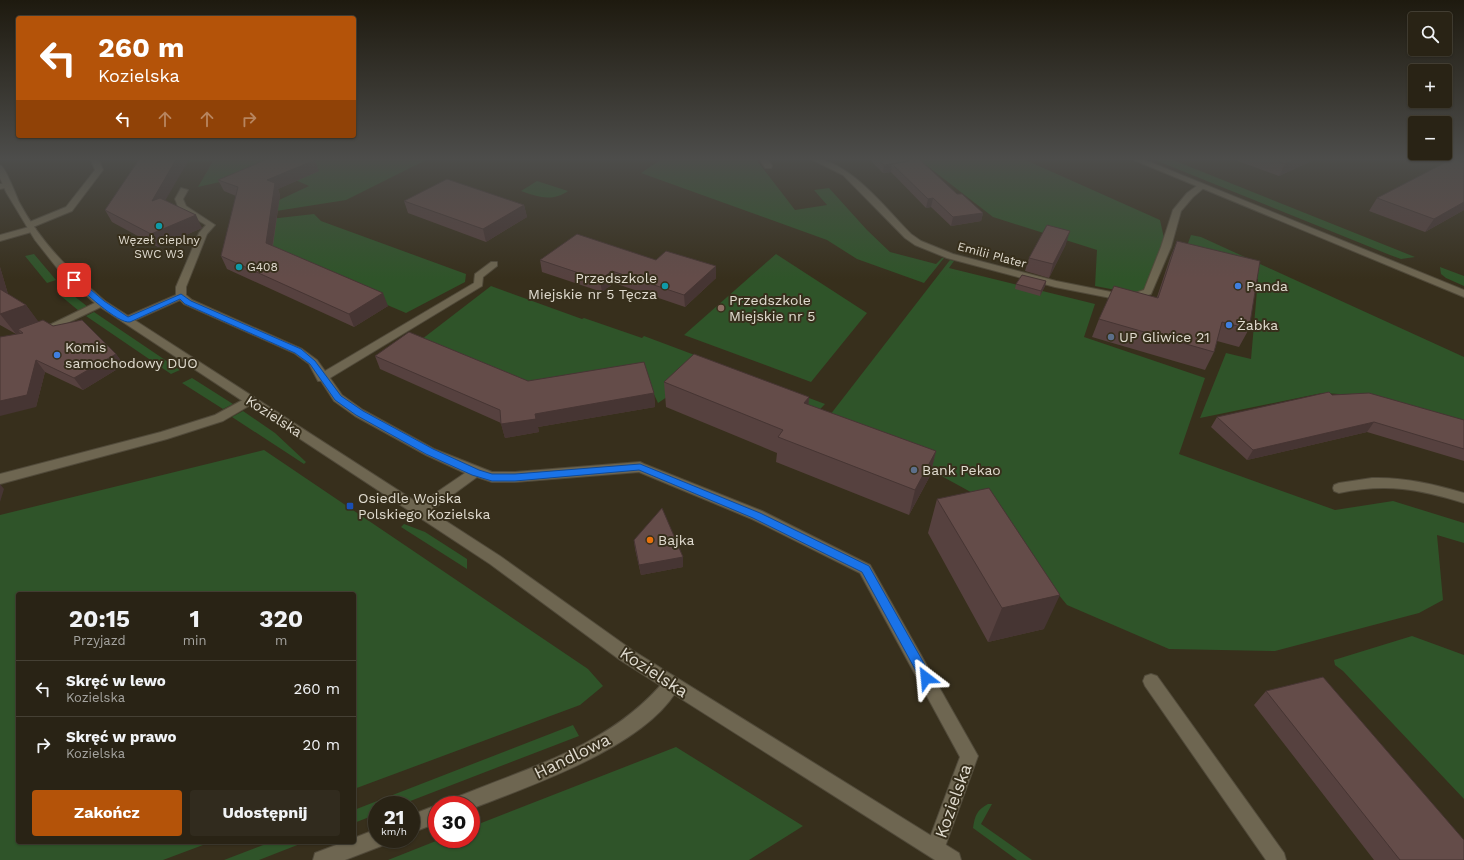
<!DOCTYPE html>
<html lang="pl">
<head>
<meta charset="utf-8">
<style>
	:root { --surface:#292315; --page:#312b1e; --text:#f1f3f6; --muted:#a5a4a0; --line:#454034; --accent:#b45309 }
	body { margin:0; font-family:"Work Sans",sans-serif; background:var(--page); color:var(--text); height:100vh; display:flex; flex-direction:column; font-size:15px; white-space:nowrap }
	* { box-sizing:border-box; margin:0 }
	p { font-size:13px; color:var(--muted) }
	.icon { flex:none; width:22px; height:22px; fill:none; stroke:currentColor; stroke-width:2; stroke-linecap:round; stroke-linejoin:round }
	.map { position:relative; flex:1; overflow:hidden }
	.side { position:absolute; left:16px; top:592px; width:340px; height:252px; display:flex; flex-direction:column; background:var(--surface); border-radius:4px; box-shadow:0 1px 3px #0004,0 0 0 1px var(--line) }
	.side>* { flex:none }
	.hud { position:absolute; left:16px; top:16px; width:340px; height:122px; border-radius:4px; box-shadow:0 1px 3px #0004,0 0 0 1px var(--line); background:#b45309; color:#fff; overflow:hidden }
	.buttons { position:absolute; left:1408px; top:12px; display:grid; gap:8px }
	.buttons a { display:grid; place-items:center; width:44px; height:44px; border-radius:4px; background:var(--surface); box-shadow:0 1px 3px #0004,0 0 0 1px var(--line); font-size:20px }
	.speed { position:absolute; left:368px; top:796px; display:flex; gap:8px; font-size:20px; font-weight:700; text-align:center }
	.speed>* { display:grid; place-content:center; width:52px; height:52px; border-radius:50%; background:var(--surface); box-shadow:0 1px 3px #0004,0 0 0 1px var(--line); line-height:1 }
	.speed small { font-size:10px; font-weight:400 }
	.speed .limit { border:6px solid #d22; background:#fff; color:#111 }
	.pin { position:absolute; display:grid; place-items:center; width:34px; height:34px; color:#fff; margin:-17px; border-radius:8px; box-shadow:0 2px 6px #0006 }
	.me { position:absolute; width:44px; margin:-22px; rotate:331deg; stroke-linejoin:round; filter:drop-shadow(0 0 3px #0008) }
	.turn { display:flex; align-items:center; gap:14px; height:84px; padding:0 16px; font-size:18px }
	.turn .icon { width:52px; height:52px; stroke-width:2.5 }
	.turn b { display:block; font-size:28px; line-height:34px }
	.lanes { display:flex; align-items:center; height:38px; padding:0 16px; background:#0003; justify-content:center; gap:20px; direction:ltr }
	.lanes .off { opacity:.35 }
	.eta { display:flex; justify-content:space-evenly; align-items:center; height:68px; text-align:center }
	.eta b { font-size:24px; font-weight:700; line-height:28px }
	.action { display:flex; gap:8px; margin-top:auto; padding:8px 16px }
	.action a { flex:1; height:46px; border-radius:4px; background:var(--accent); color:#fff; font-size:16px; font-weight:700; line-height:46px; text-align:center }
	.action a+a { background:var(--page); color:var(--text) }
	ul { padding:0; list-style:none }
	li { display:flex; align-items:center; gap:12px; height:56px; padding:0 16px; border-top:1px solid var(--line) }
	li div { flex:1 }
	li b { display:block; font-size:15px }
	li em { font-style:normal }
	.map>svg:first-child { display:block }
</style>
</head>
<body>
<div class="map">
<svg width="1464" height="860" viewBox="0 0 1464 860">
	<rect width="100%" height="100%" fill="#372f1c"/>
	<!-- green -->
	<path fill="#2f5429" d="M190,158H430L346,200L245,216L309,186L273,170L198,187L213,161L188,162Z
		M663,158H755L795,210L827,205L814,190L829,188L867,230L890,252L936,264L942,258H944L924,283L857,259L827,240L641,173Z
		M917,158H1021L1160,220L1166,247L1142,295L1095,286L1097,250L993,217Z
		M1150,158H1168L1415,257L1401,259L1390,255Z
		M537,181L568,191C552,202 538,197 521,191Z
		M314,214L321,221L466,274L465,282L406,313L273,256L244,222Z
		M1191,235L1201,237L1464,357V422L1374,396L1322,393L1200,418L1226,353L1251,359L1258,279L1182,260Z
		M34,254L56,280L47,283L25,256Z
		M776,254L867,313L811,382L684,335Z
		M950,260L954,261L949,268L1095,304L1084,337L1205,378L1179,454L1335,510L1393,501L1464,523V543L1437,535L1443,600L1419,613L1275,651L1169,649L1067,605L978,496L936,473L811,423L830,415Z
		M1440,267L1464,276V286L1446,278L1441,274Z
		M491,286L582,319L584,318L642,338L644,336L825,404L802,428L695,378L658,403L645,375L537,394L413,346Z
		M69,292L88,307L79,311L61,296Z
		M94,312L180,370L171,374L86,316Z
		M192,378L233,404L223,409L182,383Z
		M243,411L275,433L306,462L304,464L232,417Z
		M264,450L588,669L603,686L580,705L354,789V594H18V842H211L163,860H0V515Z
		M404,524L425,532L467,559V569L401,527Z
		M1412,636L1464,655V799L1343,671L1335,665L1334,660Z
		M573,725L579,736L400,805H377V814L354,823V810Z
		M676,747L803,826L749,860H388L441,839H471V827Z
		M988,804H992L981,824L1032,860H1017L973,828C975,815 977,810 988,804Z
		M271,842H305L259,860H224Z"/>
	<g fill="none" stroke-linecap="round" stroke-linejoin="round">
		<!-- service casing -->
		<g stroke="#514a3a" stroke-width="2">
			<path id="service" d="M90,158H98L103,170L72,211L33,227L36,229L35,231L0,241V235L29,227L26,225L27,223L66,207L95,170Z
				M7,183H10V187L0,189V184Z
				M101,300L105,301L106,303L105,305L42,335H34L33,333Z
				M250,396L256,400L254,403L223,421L167,439L0,484V474L161,432L215,415Z
				M672,677L678,679L680,684C653,744 530,786 471,809V805H449L452,799C529,767 611,746 666,679Z
				M437,805V823L411,833V815Z
				M377,829V839H386L384,845L345,860H313L315,853L344,842H354V838Z"/>
		</g>
		<!-- minor casing -->
		<g stroke="#514a3a" stroke-width="2">
			<path id="minor" d="M759,158H767L772,166L771,168H765Z
				M809,158C848,158 885,208 911,234L921,241L953,254L1056,281L1121,294H1132L1144,290L1161,247L1173,210L1187,193L1198,185L1205,187L1193,197L1181,211L1171,247L1151,294L1133,300H1121L1055,287L947,258L915,245L905,238L843,175Z
				M181,188L188,190L183,199L186,206L215,225L207,234L186,287V295L192,300L302,349L317,360L325,371L474,283L475,274L491,262H497V266L483,277L482,286L330,378L342,395L363,410L434,449L492,472H515L640,462L644,464L762,511L870,565L978,756L942,855L935,857L928,855L926,848L960,757L860,573L752,519L639,472L515,482H492L477,477L425,515L420,516L415,515L413,511L415,507L465,473L426,455L355,416L334,401L321,381H318L309,364L294,353L184,304L180,300L131,322H123L122,320L123,318L176,295V287L199,233L206,225L179,209L175,199Z
				M1372,478C1404,477 1433,484 1464,493V503C1419,489 1386,483 1339,493L1334,491L1333,488L1334,485L1339,483Z
				M1151,674L1157,676L1284,853L1286,860H1266L1145,686L1143,681L1145,676Z"/>
		</g>
		<!-- tertiary casing -->
		<g stroke="#514a3a" stroke-width="2">
			<path id="tertiary" d="M1129,158H1140L1464,290V297Z
				M0,165C5,166 16,195 19,202C41,243 70,271 105,301L500,556L632,650L959,853L961,860H935L620,660L490,564L97,305L61,273L35,240L6,192L0,178Z"/>
		</g>
		<!-- service -->
		<use href="#service" fill="#6e6651" fill-rule="evenodd"/>
		<!-- minor -->
		<use href="#minor" fill="#6e6651" fill-rule="evenodd"/>
		<!-- tertiary -->
		<use href="#tertiary" fill="#6e6651" fill-rule="evenodd"/>
	</g>
	<!-- wall -->
	<path fill="#56413f" d="M868,158H909L957,194L983,213L981,221L951,226L931,207L926,208L891,172L883,173Z
		M1236,158H1318L1279,176L1235,160Z
		M1464,163V210L1425,232L1369,211L1377,198Z
		M319,171L278,189L280,195L273,246L388,306L354,327L227,269L221,256L236,196L224,191L218,180Z
		M165,200L202,228L158,247L112,222L105,210Z
		M404,201L524,205L527,217L486,242L408,213Z
		M1177,241L1249,329L1239,347L1217,341L1214,352L1205,370L1092,337L1099,319L1157,297L1170,258Z
		M1066,244L1049,278L1025,271L1029,258Z
		M540,260L716,278L685,307L614,283L602,292L542,272Z
		M0,267L8,294L26,305L38,322L53,326L116,354L124,365L83,390L45,372L36,407L16,334L0,325Z
		M1046,281L1045,286L1040,296L1015,289L1016,284Z
		M375,356L528,381L654,393L655,407L538,427L539,432L505,438L501,423L380,369Z
		M664,382L809,397L808,405L936,451L930,476L909,515L776,462L777,453L666,407Z
		M1332,395L1464,420V461L1367,432L1247,460L1211,427L1217,417Z
		M937,499L1044,629L988,642L928,533Z
		M634,540L683,557V567L641,575L635,549Z
		M1266,691L1464,860H1374L1254,705Z"/>
	<!-- shaded-wall -->
	<path fill="#463533" d="M177,158H190L158,213L152,201Z
		M1298,158H1318L1279,176L1285,164Z
		M315,160L319,171L278,189L280,195L271,255L266,243L267,180Z
		M909,161L892,164L891,172L883,173L884,165Z
		M933,198L931,207L926,208L928,199Z
		M1464,202V210L1425,232L1434,219Z
		M524,205L527,217L486,242L483,229Z
		M983,213L981,221L951,226L953,217Z
		M196,215L202,228L158,247L151,234Z
		M1070,231L1066,244L1049,278L1053,264Z
		M716,266V278L685,307L684,295Z
		M0,267L12,308L0,291Z
		M612,271L614,283L602,292L600,280Z
		M1046,281L1045,286L1040,296L1041,291Z
		M383,293L388,306L354,327L349,314Z
		M26,305L41,325L18,329L20,333L16,334L0,314Z
		M116,354L124,365L83,390L74,378Z
		M36,360L45,372L36,407L0,416V401Z
		M654,393L655,407L538,427L539,432L505,438L501,424L535,414Z
		M809,397L807,422L804,403Z
		M1374,422L1367,432L1247,460L1253,450Z
		M936,451L930,476L909,515L915,490Z
		M0,484L4,489L0,502Z
		M683,557V567L641,575L639,565Z
		M1060,595L1044,629L988,642L1002,608Z"/>
	<!-- building -->
	<path fill="#644c49" stroke="#463533" d="M140,158H177L152,201L160,198L196,215L151,234L105,210Z
		M270,158H314L315,160L267,180L275,183L266,243L383,293L349,314L221,256L238,187L218,180Z
		M877,158H909L910,159L912,158H918L957,194H962L983,213L953,217L933,198L928,199L892,164L909,161L884,165Z
		M1269,158H1298L1285,164Z
		M1452,159L1464,163V202L1434,219L1377,198Z
		M447,179L524,205L483,229L404,201Z
		M1047,225L1070,231L1053,264L1029,258Z
		M577,234L656,260L666,251L716,266L684,295L612,271L600,280L540,260Z
		M1177,241L1260,261L1249,329L1222,322L1214,352L1099,319L1114,286L1158,298Z
		M1022,275L1046,281L1041,291L1016,284Z
		M0,289L26,305L0,314Z
		M43,320L53,326L82,320L116,354L74,378L36,360L27,395L0,401V337L23,333L18,329Z
		M409,332L528,381L644,362L654,393L535,414L536,419L501,424L500,410L375,356Z
		M694,354L809,397L804,403L936,451L915,490L778,437L783,430L664,382Z
		M1329,392L1332,395L1369,393L1464,420V449L1374,422L1253,450L1217,417Z
		M989,488L1060,595L1002,608L937,499Z
		M662,508L683,557L639,565L634,540Z
		M1323,677L1464,840V860H1400L1266,691Z"/>
	<!-- sky -->
	<linearGradient id="sky" x2="0" y2="1"><stop stop-color="#1e1a0f"/><stop offset="0.57" stop-color="#4d4d4b"/><stop offset="1" stop-color="#4d4d4b" stop-opacity="0"/></linearGradient>
	<rect width="1464" height="279" fill="url(#sky)"/>
	<!-- route -->
	<path fill="#1a73e8" stroke="#114b97" d="M72,278H77L104,301L128,317L181,294L191,301L301,349L315,361L341,396L363,411L433,449L479,470L492,474H515L640,464L760,513L869,566L930,674L932,678L930,682L926,684L922,682L862,572L753,518L639,470L515,481H492L472,475L426,454L356,415L335,400L310,364L295,353L185,304L180,299L130,322C118,324 82,290 72,281Z"/>
	<!-- markers -->
	<g fill="#0f9aa8" stroke="#372f1c" stroke-width="1.5">
		<circle cx="159" cy="226" r="4"/>
		<circle cx="239" cy="267" r="4"/>
		<circle cx="665" cy="286" r="4"/>
	</g>
	<g fill="#3f7fe0" stroke="#372f1c" stroke-width="1.5">
		<circle cx="1238" cy="286" r="4"/>
		<circle cx="1229" cy="325" r="4"/>
		<circle cx="57" cy="355" r="4"/>
	</g>
	<circle fill="#8d6e63" stroke="#372f1c" stroke-width="1.5" cx="721" cy="308" r="4"/>
	<g fill="#5c6f8a" stroke="#372f1c" stroke-width="1.5">
		<circle cx="1111" cy="337" r="4"/>
		<circle cx="914" cy="470" r="4"/>
	</g>
	<rect fill="#1a4fb4" stroke="#372f1c" stroke-width="1.5" x="346" y="502" width="8" height="8" rx="2"/>
	<circle fill="#e8710a" stroke="#372f1c" stroke-width="1.5" cx="650" cy="540" r="4"/>
	<g text-anchor="middle" dominant-baseline="central" stroke-width="4" stroke-linejoin="round" paint-order="stroke">
		<!-- far-poi labels -->
		<g font-size="12" fill="#e0dbcf" stroke="#372f1c">
			<text x="159" y="240">Węzeł cieplny<tspan x="159" dy="14">SWC W3</tspan></text>
			<text x="247" y="267" text-anchor="start">G408</text>
		</g>
		<!-- far-street labels -->
		<g font-size="12" fill="#e0dbcf" stroke="#372f1c">
			<text transform="translate(992 255) rotate(15)">Emilii Plater</text>
		</g>
		<!-- poi labels -->
		<g font-size="14" fill="#e0dbcf" stroke="#372f1c" text-anchor="start">
			<text x="657" y="278" text-anchor="end">Przedszkole<tspan x="657" dy="16">Miejskie nr 5 Tęcza</tspan></text>
			<text x="1246" y="286">Panda</text>
			<text x="729" y="300">Przedszkole<tspan x="729" dy="16">Miejskie nr 5</tspan></text>
			<text x="1237" y="325">Żabka</text>
			<text x="1119" y="337">UP Gliwice 21</text>
			<text x="65" y="347">Komis<tspan x="65" dy="16">samochodowy DUO</tspan></text>
			<text x="922" y="470">Bank Pekao</text>
			<text x="358" y="498">Osiedle Wojska<tspan x="358" dy="16">Polskiego Kozielska</tspan></text>
			<text x="658" y="540">Bajka</text>
		</g>
		<!-- street labels -->
		<g font-size="14" fill="#e0dbcf" stroke="#372f1c">
			<text transform="translate(274 416) rotate(33)">Kozielska</text>
		</g>
		<!-- near-street labels -->
		<g font-size="17" fill="#e0dbcf" stroke="#372f1c">
			<text transform="translate(654 672) rotate(33)">Kozielska</text>
			<text transform="translate(572 756) rotate(-26)">Handlowa</text>
			<text transform="translate(953 801) rotate(-70)">Kozielska</text>
		</g>
	</g>
</svg>
<div class="buttons">
<a><svg class="icon" aria-label="search" viewBox="0 0 24 24"><circle cx="10" cy="10" r="6"/><path d="M15 15l6 6"/></svg></a>
<a>+</a>
<a>−</a>
</div>
<div class="speed"><div>21<small>km/h</small></div><div class="limit">30</div></div>
<div class="pin" style="left:74px;top:280px;background:#d93025"><svg class="icon" aria-label="arrive" viewBox="0 0 24 24"><path d="M6 21V4h12l-3 4 3 4H6"/></svg></div>
<svg class="me" style="left:926px;top:678px" viewBox="-20 -20 40 40"><path d="M0-17L14 15 0 8-14 15z" fill="#1a73e8" stroke="#fff" stroke-width="4"/></svg>
<div class="hud">
<div class="turn"><svg class="icon" aria-label="left" viewBox="0 0 24 24"><path d="M17 20v-9H6M10 6l-5 5 5 5"/></svg><div><b>260 m</b>Kozielska</div></div>
<div class="lanes"><svg class="icon" aria-label="left" viewBox="0 0 24 24"><path d="M17 20v-9H6M10 6l-5 5 5 5"/></svg><svg class="icon off" aria-label="ahead" viewBox="0 0 24 24"><path d="M12 20V5M6 11l6-6 6 6"/></svg><svg class="icon off" aria-label="ahead" viewBox="0 0 24 24"><path d="M12 20V5M6 11l6-6 6 6"/></svg><svg class="icon off" aria-label="right" viewBox="0 0 24 24"><path d="M7 20v-9h11M14 6l5 5-5 5"/></svg></div>
</div>
<section class="side">
<div class="eta">
<div><b>20:15</b><p>Przyjazd</p></div>
<div><b>1</b><p>min</p></div>
<div><b>320</b><p>m</p></div>
</div>
<ul>
<li><svg class="icon" aria-label="left" viewBox="0 0 24 24"><path d="M17 20v-9H6M10 6l-5 5 5 5"/></svg><div><b>Skręć w lewo</b><p>Kozielska</p></div><em>260 m</em></li>
<li><svg class="icon" aria-label="right" viewBox="0 0 24 24"><path d="M7 20v-9h11M14 6l5 5-5 5"/></svg><div><b>Skręć w prawo</b><p>Kozielska</p></div><em>20 m</em></li>
</ul>
<div class="action"><a>Zakończ</a><a>Udostępnij</a></div>
</section>
</div>
</body>
</html>
